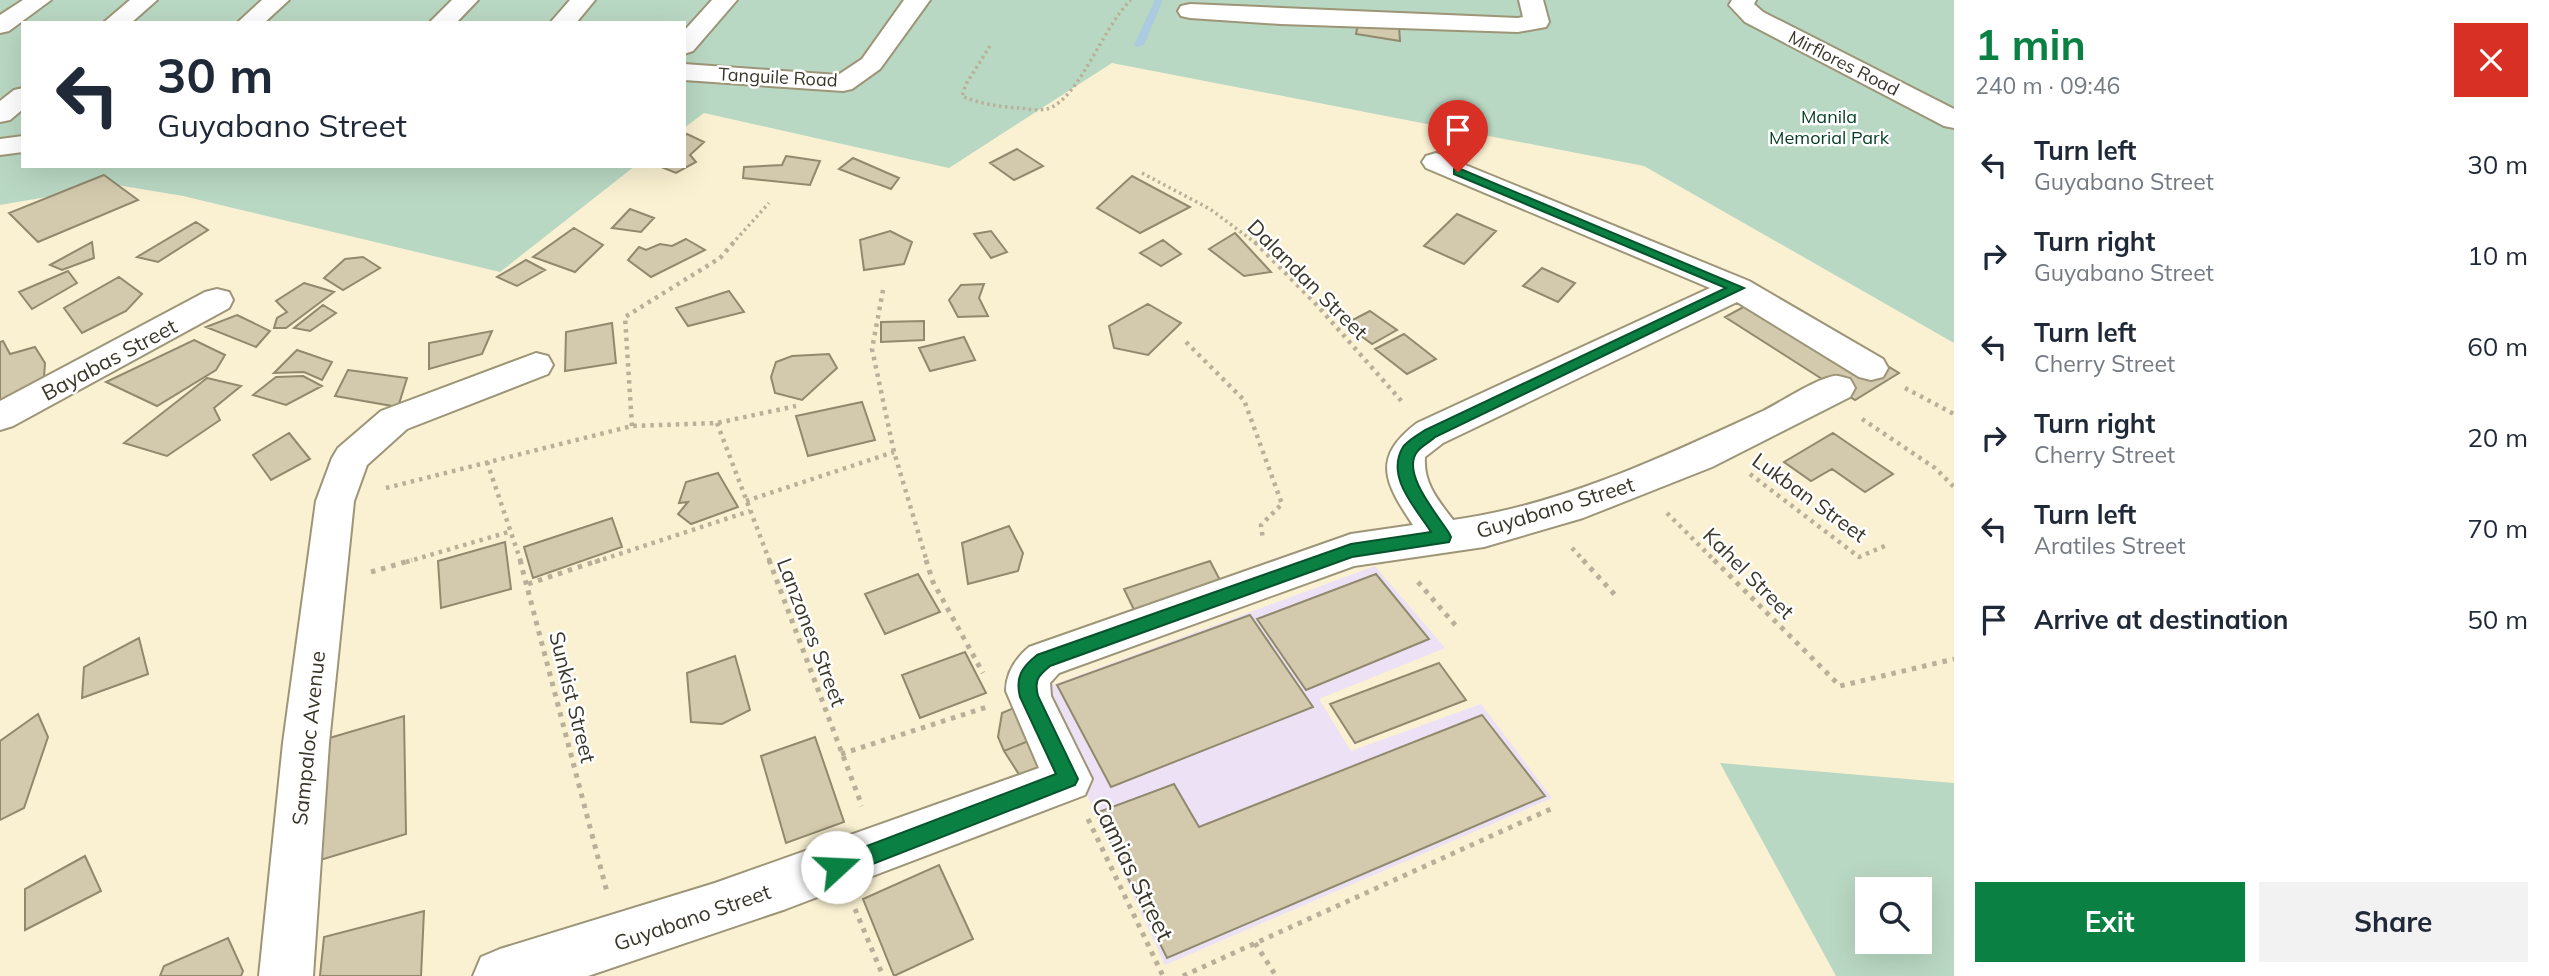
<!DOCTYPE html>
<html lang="en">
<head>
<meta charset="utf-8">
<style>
	:root { --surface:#fff; --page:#f2f2f3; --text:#1f2937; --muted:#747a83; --accent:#0b8043 }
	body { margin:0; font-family:Mulish,sans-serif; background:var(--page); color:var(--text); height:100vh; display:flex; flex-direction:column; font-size:26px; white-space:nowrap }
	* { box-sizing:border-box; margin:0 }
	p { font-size:23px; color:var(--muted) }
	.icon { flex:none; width:38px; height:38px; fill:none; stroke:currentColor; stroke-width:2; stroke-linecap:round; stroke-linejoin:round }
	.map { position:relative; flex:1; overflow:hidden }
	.side { display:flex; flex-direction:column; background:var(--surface); width:595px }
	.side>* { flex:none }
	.top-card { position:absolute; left:21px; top:21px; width:665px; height:147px; border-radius:0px; box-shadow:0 7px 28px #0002; background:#fff; color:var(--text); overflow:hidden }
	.controls { position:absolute; left:1855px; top:877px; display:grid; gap:14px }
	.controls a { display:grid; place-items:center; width:77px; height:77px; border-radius:0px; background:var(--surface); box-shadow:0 7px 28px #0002; font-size:35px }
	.pin { position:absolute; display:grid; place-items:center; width:60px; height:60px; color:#fff; margin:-72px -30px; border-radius:50% 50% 50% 0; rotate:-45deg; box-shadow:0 0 7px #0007 }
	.pin .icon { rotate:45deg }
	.me { position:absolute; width:77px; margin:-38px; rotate:70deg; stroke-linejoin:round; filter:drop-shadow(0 0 5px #0008) }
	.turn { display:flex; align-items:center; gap:24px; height:147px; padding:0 21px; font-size:32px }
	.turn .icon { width:91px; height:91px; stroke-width:2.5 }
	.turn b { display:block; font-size:49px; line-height:60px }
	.round { display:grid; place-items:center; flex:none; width:74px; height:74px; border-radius:0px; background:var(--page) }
	.overview { display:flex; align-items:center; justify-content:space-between; height:119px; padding:0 21px }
	h1 { font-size:42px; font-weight:700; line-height:52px; color:var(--accent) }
	.action { display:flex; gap:14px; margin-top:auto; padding:14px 21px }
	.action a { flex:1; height:80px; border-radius:0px; background:var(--accent); color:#fff; font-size:28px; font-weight:700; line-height:80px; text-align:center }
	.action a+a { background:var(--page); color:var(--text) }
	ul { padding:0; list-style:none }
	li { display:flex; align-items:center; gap:21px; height:91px; padding:0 21px }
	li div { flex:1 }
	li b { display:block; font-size:26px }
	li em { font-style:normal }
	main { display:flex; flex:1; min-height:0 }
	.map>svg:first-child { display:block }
</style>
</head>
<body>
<main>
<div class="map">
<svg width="1954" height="976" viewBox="0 0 1954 976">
	<rect width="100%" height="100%" fill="#faf1d2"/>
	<!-- education -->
	<path fill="#ede1f6" d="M1375,566L1445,648L1319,699L1351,751L1481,704L1552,798L1165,965L1039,690Z"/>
	<!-- green -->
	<path fill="#b9d8c3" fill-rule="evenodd" d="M0,0H1954V343L1644,166L1112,63L949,168L704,113L684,128V23H23V166H635L500,272L183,196L117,185L0,205Z
		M1720,763L1954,783V976H1836ZM1867,889H1920V942H1867Z"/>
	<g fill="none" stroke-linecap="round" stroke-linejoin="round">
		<!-- stream -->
		<path fill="#accbe0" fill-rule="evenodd" d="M1155,0H1163L1144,45L1136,47L1134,45Z"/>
	</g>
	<!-- building -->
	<path fill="#d3caad" stroke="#91896d" stroke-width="2" d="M1358,23L1399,26L1400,41L1356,34Z
		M687,134L704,142L690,155L696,162L676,173L659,166H684V136Z
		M1017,149L1043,166L1014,180L990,163Z
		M786,156L820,161L810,185L743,178L744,167L782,165Z
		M853,158L899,178L891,189L839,169Z
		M104,175L138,200L38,242L9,213Z
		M1132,176L1190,207L1140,233L1097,208Z
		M630,209L654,218L641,232L612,228Z
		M1457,214L1496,231L1464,264L1424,246Z
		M196,222L208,230L158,262L137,257Z
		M574,228L603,245L575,272L533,257Z
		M890,231L912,242L904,264L864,270L860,240Z
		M991,231L1007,252L991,258L974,234Z
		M1235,233L1271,272L1244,276L1209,249Z
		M686,239L705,250L651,277L628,260L639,247L646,250L660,244L672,246Z
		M1163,240L1181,254L1161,266L1140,253Z
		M92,242L94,258L62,270L50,265Z
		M363,257L380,268L343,290L324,278L345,259Z
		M526,260L545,270L517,286L497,277Z
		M1542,268L1575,283L1558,302L1523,286Z
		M68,271L77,283L32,309L19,292Z
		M119,277L142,294L126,311L82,333L64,308Z
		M304,283L334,292L286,328H274L277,318L287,312L276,301Z
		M984,284L979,298L988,316L958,317L949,300L961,285Z
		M729,291L744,312L688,326L676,308Z
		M1769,293L1899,373L1855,400L1725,317Z
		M1148,304L1181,323L1148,355L1114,348L1109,326Z
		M323,305L336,313L310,331L294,328Z
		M1370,311L1397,330L1372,344L1345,324Z
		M237,315L270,331L256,347L206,327Z
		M924,321V340L881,342V322Z
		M612,323L616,363L565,371L566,332Z
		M492,331L482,354L429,369V343Z
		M1404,334L1436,359L1407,374L1375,349Z
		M964,337L975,360L930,371L919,348Z
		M194,340L225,355L216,370L157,406L106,382Z
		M3,341L10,354L35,347L45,363L44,377L0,402V342Z
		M297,350L332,362L322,380L304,372L274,373Z
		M829,354L837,368L802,400L775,393L771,377L776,362L792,356Z
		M348,370L407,378L398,407L335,396Z
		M303,376L322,386L286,405L253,395L276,377Z
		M207,378L241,386L214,408L220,420L167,456L124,443Z
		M862,402L875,440L808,456L796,416Z
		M289,433L310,459L271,480L253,455Z
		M1833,433L1893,474L1865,492L1832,469L1811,481L1784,462Z
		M718,473L738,507L691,524L678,514L688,502L679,503L686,482Z
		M612,518L622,547L533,578L524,547Z
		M1009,526L1023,553L1018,571L968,584L962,543Z
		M505,542L511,589L441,608L438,561Z
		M1210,561L1223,586L1137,616L1124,589Z
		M918,574L940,612L885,634L865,594Z
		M1376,574L1429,639L1306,690L1257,619Z
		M1250,615L1313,707L1111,787L1057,685Z
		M139,638L148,674L82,698L84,667Z
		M965,652L986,693L920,718L902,675Z
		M735,656L750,710L722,724L691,722L687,673Z
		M1439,663L1466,700L1355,743L1330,704Z
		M1021,705L1038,737L1004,751L998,737L1002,713Z
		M38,714L48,737L24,808L0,820V741Z
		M1482,715L1545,796L1167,958L1096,813L1174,784L1199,827Z
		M404,716L406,834L314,862L319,741Z
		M815,737L844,822L786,843L761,756Z
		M1038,737L1052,765L1022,779L1004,751Z
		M85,856L101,891L25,930V889Z
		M939,865L973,939L894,976L863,899Z
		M424,911L421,976H320L324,937Z
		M228,938L243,971L241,976H160L164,966Z"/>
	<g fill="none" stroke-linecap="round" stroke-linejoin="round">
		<!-- minor casing -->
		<g stroke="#9d9578" stroke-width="4">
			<path id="minor" d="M23,0H51L9,31L0,33V15Z
				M130,0H157L131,23H103Z
				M262,0H289L264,23H237Z
				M452,0H478L456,23H429Z
				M570,0H595L576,23H550Z
				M712,0H737L693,51L684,54V31Z
				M904,0H930L880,69L852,89L843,91L684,80V64L838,75L862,59Z
				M1519,0H1543L1549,22L1546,27L1518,32L1281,24L1190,18L1181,16L1178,11L1181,6L1190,4L1518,18L1523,17Z
				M1732,0H1756L1754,4L1763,12L1954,109V128L1944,126L1745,22L1729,5Z
				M23,88V109L10,120L0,122V101L14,90Z
				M23,136V152L0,155V139Z
				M1436,153L1749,281L1883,359L1888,368L1883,377L1871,380L1859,377L1737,302L1443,443L1425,457C1423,483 1438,500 1453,520C1562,505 1663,457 1763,411C1781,402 1816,379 1834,376C1839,375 1844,378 1850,379L1855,388L1850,397L1712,467L1583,518L1484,547L1354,566L1059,673L1050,683L1051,696L1092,779L1085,795L786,909L588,976H473L481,957L500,949L715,883L1039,768L1006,691C1006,673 1016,658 1029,647L1351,534L1413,525C1385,483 1371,458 1417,423L1710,288L1426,168L1422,162L1426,156Z
				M217,289L229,292L233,300L229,308L13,426L0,430V401L205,292Z
				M536,353L548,356L553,365L548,374L407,429L367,465L354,501L329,743L313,976H259L283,743L316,501L332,458L338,448L381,411Z"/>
		</g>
		<!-- path-far2 -->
		<path stroke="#b8b098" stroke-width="3.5" stroke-dasharray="2.5 3.5" stroke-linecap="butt" d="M990,46L966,84L962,96C980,104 1000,107 1020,108C1028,109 1038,111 1047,109C1079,100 1103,26 1131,0
			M1142,173L1210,209L1257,244
			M732,244L769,203"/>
		<!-- path-far1 -->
		<path stroke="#b8b098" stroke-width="4.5" stroke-dasharray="3.5 5" stroke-linecap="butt" d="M1255,242L1316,304L1404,404
			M883,290L872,349L894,452L927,562
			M1186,342L1244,400L1282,504L1261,525L1263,540
			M1905,388L1954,414
			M1862,419L1935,468L1954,487
			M717,423L770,562
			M632,426L625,317L720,258L734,242
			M487,462L521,562
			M1750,474L1859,557L1887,545
			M386,488L632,426L717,423L796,406
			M746,501L894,452
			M1667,513L1716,562
			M1572,548L1585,562
			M406,562L512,531
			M595,562L750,511"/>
		<!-- path -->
		<path stroke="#b8b098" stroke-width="5" stroke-dasharray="4.5 6" stroke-linecap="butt" d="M520,560L607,892
			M769,560L862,806
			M926,560L933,582L983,673
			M1583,560L1616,596
			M1714,560L1840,686L1954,659
			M371,572L412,560
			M1418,582L1456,626
			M528,584L600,560
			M841,754L987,707
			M1088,819L1163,976
			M855,909L883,976
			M1255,943L1276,976
			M1183,976L1553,808"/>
		<!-- minor -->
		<use href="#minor" fill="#fff" fill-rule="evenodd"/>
	</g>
	<!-- route -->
	<path fill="#0b8043" stroke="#07532c" stroke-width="2" d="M1458,168L1744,288L1435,437C1430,442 1421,446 1417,452C1401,473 1437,514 1449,533L1451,537L1449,542L1352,557L1050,666C1038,676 1034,680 1038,696L1078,779L1075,785L837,878L830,875L827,867L830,860L1056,774L1020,697C1015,677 1022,667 1037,655L1351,544L1431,532C1416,508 1385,477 1403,447C1408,440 1418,435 1425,430L1726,288L1454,174V169Z"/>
	<g text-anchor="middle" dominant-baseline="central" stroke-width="5" stroke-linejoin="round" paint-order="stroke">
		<!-- far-street labels -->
		<g font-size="18" fill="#3a362a" stroke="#fff">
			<text transform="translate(1844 63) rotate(27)">Mirflores Road</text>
			<text transform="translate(778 77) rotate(3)">Tanguile Road</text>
		</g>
		<!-- far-park labels -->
		<g font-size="18" fill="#033c21" stroke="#fff">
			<text x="1829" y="116">Manila<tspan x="1829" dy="21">Memorial Park</tspan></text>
		</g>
		<!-- street labels -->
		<g font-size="21" fill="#3a362a" stroke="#fff">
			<text transform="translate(1308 279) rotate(45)">Dalandan Street</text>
			<text transform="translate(109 359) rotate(-28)">Bayabas Street</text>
			<text transform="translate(1810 497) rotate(36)">Lukban Street</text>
			<text transform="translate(1555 507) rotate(-17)">Guyabano Street</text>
			<text transform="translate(1749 573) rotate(45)">Kahel Street</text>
			<text transform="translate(812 632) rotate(69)">Lanzones Street</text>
			<text transform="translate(573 697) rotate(76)">Sunkist Street</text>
			<text transform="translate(308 738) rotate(-84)">Sampaloc Avenue</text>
			<text transform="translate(692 917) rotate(-19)">Guyabano Street</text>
		</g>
		<!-- near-street labels -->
		<g font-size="24" fill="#3a362a" stroke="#fff">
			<text transform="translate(1133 869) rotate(64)">Camias Street</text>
		</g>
	</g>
</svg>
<div class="controls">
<a><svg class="icon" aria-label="search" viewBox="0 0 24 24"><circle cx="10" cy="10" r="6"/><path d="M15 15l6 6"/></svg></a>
</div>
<div class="pin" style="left:1458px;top:172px;background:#d93025"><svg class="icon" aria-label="arrive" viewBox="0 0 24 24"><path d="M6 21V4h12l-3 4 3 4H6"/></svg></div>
<svg class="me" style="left:837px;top:867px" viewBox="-20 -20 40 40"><circle r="19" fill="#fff"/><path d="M0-13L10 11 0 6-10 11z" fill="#0b8043"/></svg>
<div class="top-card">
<div class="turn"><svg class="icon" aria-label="left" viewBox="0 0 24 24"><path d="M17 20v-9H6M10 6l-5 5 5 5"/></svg><div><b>30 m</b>Guyabano Street</div></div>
</div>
</div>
<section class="side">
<div class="overview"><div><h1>1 min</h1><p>240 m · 09:46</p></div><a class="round" style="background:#d93025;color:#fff"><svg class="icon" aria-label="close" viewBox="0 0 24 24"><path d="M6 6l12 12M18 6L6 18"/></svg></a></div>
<ul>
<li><svg class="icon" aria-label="left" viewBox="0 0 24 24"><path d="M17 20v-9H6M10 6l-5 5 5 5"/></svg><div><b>Turn left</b><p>Guyabano Street</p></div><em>30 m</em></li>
<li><svg class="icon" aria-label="right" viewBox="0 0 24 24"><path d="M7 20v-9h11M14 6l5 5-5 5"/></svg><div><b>Turn right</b><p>Guyabano Street</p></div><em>10 m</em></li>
<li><svg class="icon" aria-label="left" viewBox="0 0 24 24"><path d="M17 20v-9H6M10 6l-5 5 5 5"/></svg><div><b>Turn left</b><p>Cherry Street</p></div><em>60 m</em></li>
<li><svg class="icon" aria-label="right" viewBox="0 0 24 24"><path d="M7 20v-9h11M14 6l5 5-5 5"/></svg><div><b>Turn right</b><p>Cherry Street</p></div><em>20 m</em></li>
<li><svg class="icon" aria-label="left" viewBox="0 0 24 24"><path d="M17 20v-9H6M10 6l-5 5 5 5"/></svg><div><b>Turn left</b><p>Aratiles Street</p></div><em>70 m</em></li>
<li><svg class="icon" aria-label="arrive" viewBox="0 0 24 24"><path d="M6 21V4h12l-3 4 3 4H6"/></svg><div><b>Arrive at destination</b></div><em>50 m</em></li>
</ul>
<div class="action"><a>Exit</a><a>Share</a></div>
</section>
</main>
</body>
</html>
